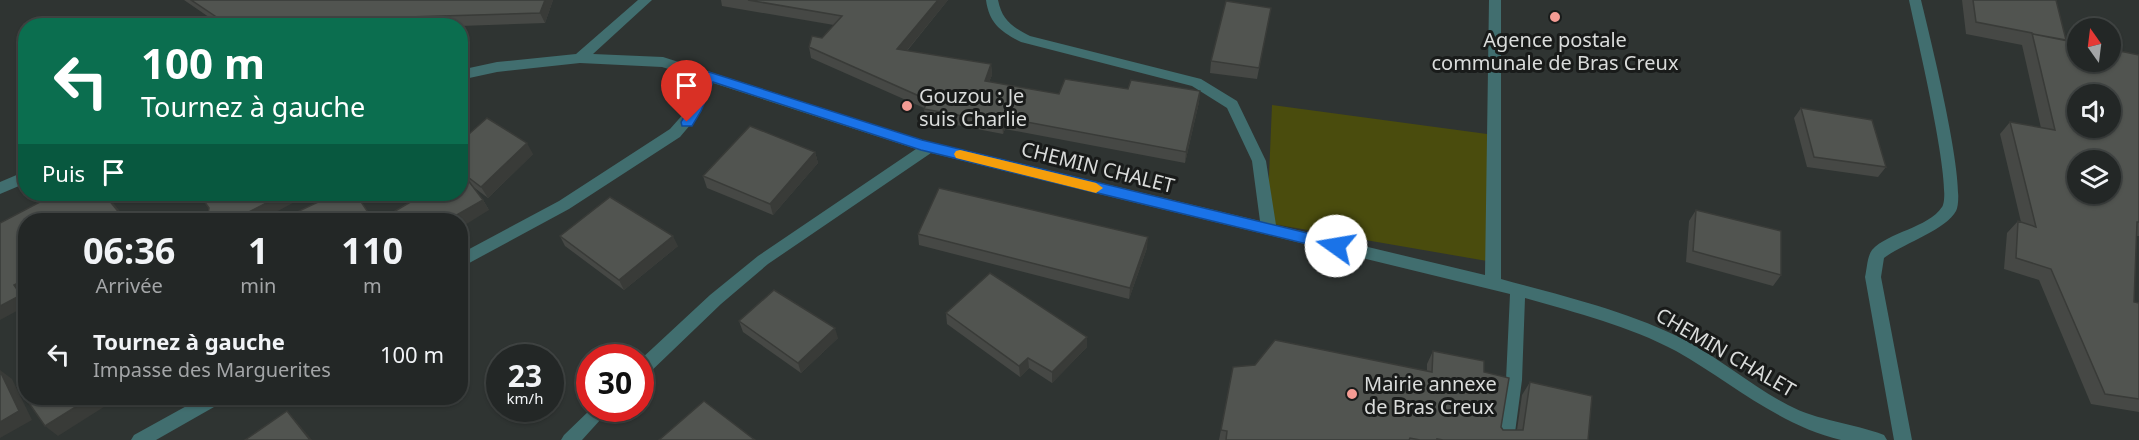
<!DOCTYPE html>
<html lang="fr">
<head>
<meta charset="utf-8">
<style>
	:root { --surface:#232726; --page:#2f3332; --text:#f1f3f6; --muted:#a3a5a7; --line:#404443 }
	body { margin:0; font-family:"Noto Sans",sans-serif; background:var(--page); color:var(--text); height:100vh; display:flex; flex-direction:column; font-size:22px; white-space:nowrap }
	* { box-sizing:border-box; margin:0 }
	p { font-size:20px; color:var(--muted) }
	.icon { flex:none; width:33px; height:33px; fill:none; stroke:currentColor; stroke-width:2; stroke-linecap:round; stroke-linejoin:round }
	.map { position:relative; flex:1; overflow:hidden }
	.panel { position:absolute; left:18px; top:213px; width:450px; height:192px; display:flex; flex-direction:column; background:var(--surface); border-radius:24px; box-shadow:0 2px 4px #0004,0 0 0 2px var(--line) }
	.panel>* { flex:none }
	.guide { position:absolute; left:18px; top:18px; width:450px; height:183px; border-radius:24px; box-shadow:0 2px 4px #0004,0 0 0 2px var(--line); background:#0b6e4f; color:#fff; overflow:hidden }
	.needle { width:39px; rotate:346deg }
	.buttons { position:absolute; left:2067px; top:18px; display:grid; gap:12px }
	.buttons a { display:grid; place-items:center; width:54px; height:54px; border-radius:50%; background:var(--surface); box-shadow:0 2px 4px #0004,0 0 0 2px var(--line); font-size:30px }
	.speed { position:absolute; left:486px; top:344px; display:flex; gap:12px; font-size:30px; font-weight:700; text-align:center }
	.speed>* { display:grid; place-content:center; width:78px; height:78px; border-radius:50%; background:var(--surface); box-shadow:0 2px 4px #0004,0 0 0 2px var(--line); line-height:1 }
	.speed small { font-size:15px; font-weight:400 }
	.speed .limit { border:9px solid #d22; background:#fff; color:#111 }
	.pin { position:absolute; display:grid; place-items:center; width:51px; height:51px; color:#fff; margin:-62px -26px; border-radius:50% 50% 50% 0; rotate:-45deg; box-shadow:0 0 6px #0007 }
	.pin .icon { rotate:45deg }
	.me { position:absolute; width:66px; margin:-33px; rotate:283deg; stroke-linejoin:round; filter:drop-shadow(0 0 4px #0008) }
	.turn { display:flex; align-items:center; gap:21px; height:126px; padding:0 24px; font-size:27px }
	.turn .icon { width:78px; height:78px; stroke-width:2.5 }
	.turn b { display:block; font-size:42px; line-height:51px }
	.then { display:flex; align-items:center; height:57px; padding:0 24px; background:#0003; gap:12px; font-size:22px }
	.eta { display:flex; justify-content:space-evenly; align-items:center; height:102px; text-align:center }
	.eta b { font-size:36px; font-weight:700; line-height:42px }
	ul { padding:0; list-style:none }
	li { display:flex; align-items:center; gap:18px; height:78px; padding:0 24px }
	li div { flex:1 }
	li b { display:block; font-size:22px }
	li em { font-style:normal }
	.map>svg:first-child { display:block }
</style>
</head>
<body>
<div class="map">
<svg width="2139" height="440" viewBox="0 0 2139 440">
	<rect width="100%" height="100%" fill="#2f3432"/>
	<!-- green -->
	<path fill="#4a4c0d" d="M1272,105L1487,134V261L1267,223Z"/>
	<g fill="none" stroke-linecap="round" stroke-linejoin="round">
		<!-- minor -->
		<path fill="#416e6f" fill-rule="evenodd" d="M638,0H652L593,54L663,57L922,140L1260,221L1252,161L1227,108L1192,86L1021,42C1001,32 989,23 986,0H998C1002,20 1012,27 1030,36L1201,79L1237,101L1266,161L1276,225L1485,275L1489,0H1501V279C1563,296 1629,311 1687,341C1722,360 1753,387 1788,405C1818,421 1853,423 1884,435L1887,440C1872,440 1855,440 1841,440C1778,425 1731,382 1676,351C1629,326 1577,313 1525,298L1522,380L1514,440H1496L1506,380L1510,294L931,153L768,264L721,304L646,376L640,378V360L710,295L758,256L916,149L713,83L696,118L680,137L569,209L460,268V254L559,201L670,129L686,111L701,79L662,67L580,63L497,72L460,80V70L497,62L576,54Z
			M1909,0H1921C1929,33 1968,188 1956,211C1946,230 1902,244 1884,258L1881,277L1912,440H1894L1865,277C1867,269 1867,257 1872,250C1888,232 1928,228 1942,207C1954,190 1915,29 1909,0Z
			M26,171V183L0,194V182Z
			M201,398H223L221,403L156,440H131L134,435Z
			M592,408H611L582,440H561L564,435Z"/>
	</g>
	<!-- wall -->
	<path fill="#464845" d="M184,0H553L545,23L460,26H222Z
		M721,0H948L907,51L991,64L992,75L989,82L1059,94L1128,89L1200,91L1199,102L1185,163L1005,129L1003,134L925,119L924,108L811,58L809,47L822,38L834,25L722,6Z
		M1962,0H2056L2066,40L2139,55V236H2136L2134,302L2139,303V412L2091,404L2039,280L2004,269L2007,233L2018,221L2021,222L2000,134L2010,122L2041,128L2022,45L1966,34Z
		M1271,8L1257,79L1210,73L1211,61Z
		M1801,108L1886,167L1878,177L1807,167L1794,118Z
		M460,142L533,154L488,198L472,186L483,200L489,210L460,194Z
		M815,152L818,163L773,215L707,188L703,176Z
		M1696,210L1781,275L1773,286L1686,262L1689,221Z
		M918,234L1147,248L1129,299L919,245Z
		M560,236L678,246L624,290L565,246Z
		M946,313L1087,337V347L1052,383L1029,368L1020,377L947,324Z
		M739,321L838,338L801,373L743,332Z
		M1433,351L1484,372L1501,427L1503,430H1517L1522,395L1530,382L1588,440H1219L1233,367L1427,371V364Z"/>
	<!-- shaded-wall -->
	<path fill="#393b38" d="M545,0H553L545,23L540,13Z
		M938,0H948L899,60L897,49Z
		M991,64L992,75L985,92V81Z
		M1200,91L1199,102L1185,163L1186,152Z
		M1005,118V129L1003,134L1002,123Z
		M527,143L533,154L488,198L481,187Z
		M815,152L818,163L773,215L770,204Z
		M104,194H106L127,220H125Z
		M284,194H302L304,197L261,220H233Z
		M356,194L374,220H373Z
		M483,200L489,210L460,228V220H448Z
		M673,236L678,246L624,290L619,280Z
		M1148,237L1147,248L1129,299L1130,288Z
		M26,279V292L24,293L26,296V306L0,320V306L14,285Z
		M835,328L838,338L801,373L798,363Z
		M1087,337V347L1052,383V372Z
		M1028,358L1029,368L1020,377L1019,366Z
		M0,370L12,379L32,420L0,438Z
		M90,398H118L58,436L45,426Z
		M287,411L296,421L312,440H310Z"/>
	<!-- building -->
	<path fill="#515450" stroke="#393b38" stroke-width="1.5" fill-rule="evenodd" d="M191,0H545L540,13L373,18L386,23L382,26H230Z
		M748,0H938L897,49L991,64L985,81L1059,94L1065,79L1128,89L1131,80L1200,91L1186,152L1005,118L1002,123L924,109L928,100L809,47L812,36L822,38L842,16Z
		M1973,0H2056L2066,40L2033,34L2078,43V62H2110V49L2139,55V222H2137L2134,302L2139,303V399L2105,394L2051,269L2016,258L2018,221L2036,227L2010,122L2055,130L2032,33L1976,22ZM2078,94H2110V128H2078ZM2078,160H2110V194H2078Z
		M1226,1L1271,8L1259,68L1211,61Z
		M1801,108L1872,120L1886,167L1814,157Z
		M487,118L527,143L481,187L460,171V142Z
		M750,126L815,152L770,204L703,176Z
		M461,171L483,200L448,220H394L390,214L424,194H460Z
		M939,188L1148,237L1130,288L918,234Z
		M55,194H104L125,220H26V279L14,285L21,295L0,306V223Z
		M199,194H284L233,220H207L209,208Z
		M335,194H356L373,220H303L299,211Z
		M610,197L673,236L619,280L560,236Z
		M1696,210L1781,231V275L1693,251Z
		M990,273L1087,337L1052,372L1028,358L1019,366L946,313Z
		M774,290L835,328L798,363L739,321Z
		M1275,340L1432,372L1433,351L1484,361V372L1509,378L1501,427L1503,430H1523L1530,382L1592,396L1588,440H1443L1437,439V440H1420L1410,438L1409,440H1226L1227,431L1221,430L1233,367L1255,365Z
		M0,371L19,411L0,422Z
		M26,381V398H90L45,426L17,386Z
		M704,401L755,440H659Z
		M287,411L310,440H245Z"/>
	<!-- route -->
	<path fill="#1a73e8" stroke="#114b97" stroke-width="1.5" d="M709,72L922,140L1336,240L1343,246L1336,251L921,150L713,82L701,111L692,126H682L681,122L689,109L703,76Z"/>
	<!-- slow -->
	<path fill="#f59e0b" d="M960,150L1096,183L1103,188L1096,193L956,158L954,154L956,151Z"/>
	<!-- markers -->
	<g fill="#f59c94" stroke="#191b1a" stroke-width="2">
		<circle cx="1555" cy="17" r="6"/>
		<circle cx="907" cy="106" r="6"/>
		<circle cx="1352" cy="394" r="6"/>
	</g>
	<g text-anchor="middle" dominant-baseline="central" stroke-width="6" stroke-linejoin="round" paint-order="stroke">
		<!-- poi labels -->
		<g font-size="20" fill="#dadcdb" stroke="#191b1a" text-anchor="start">
			<text x="1555" y="39" text-anchor="middle">Agence postale<tspan x="1555" dy="23">communale de Bras Creux</tspan></text>
			<text x="919" y="95">Gouzou : Je<tspan x="919" dy="23">suis Charlie</tspan></text>
			<text x="1364" y="383">Mairie annexe<tspan x="1364" dy="23">de Bras Creux</tspan></text>
		</g>
		<!-- street labels -->
		<g font-size="20" fill="#dadcdb" stroke="#191b1a">
			<text transform="translate(1098 167) rotate(14)">CHEMIN CHALET</text>
			<text transform="translate(1726 352) rotate(30)">CHEMIN CHALET</text>
		</g>
	</g>
</svg>
<div class="buttons">
<a><svg class="needle" viewBox="-14 -14 28 28"><path d="M0-13l5 13h-10z" fill="#e53935"/><path d="M0 13l5-13h-10z" fill="#a3a5a7"/></svg></a>
<a><svg class="icon" aria-label="sound" viewBox="0 0 24 24"><path d="M4 9h4l5-4v14l-5-4H4zM17 9q2 3 0 6"/></svg></a>
<a><svg class="icon" aria-label="layers" viewBox="0 0 24 24"><path d="M12 4l9 5-9 5-9-5zM3 14l9 5 9-5"/></svg></a>
</div>
<div class="speed"><div>23<small>km/h</small></div><div class="limit">30</div></div>
<div class="pin" style="left:687px;top:122px;background:#d93025"><svg class="icon" aria-label="arrive" viewBox="0 0 24 24"><path d="M6 21V4h12l-3 4 3 4H6"/></svg></div>
<svg class="me" style="left:1336px;top:246px" viewBox="-20 -20 40 40"><circle r="19" fill="#fff"/><path d="M0-13L10 11 0 6-10 11z" fill="#1a73e8"/></svg>
<div class="guide">
<div class="turn"><svg class="icon" aria-label="left" viewBox="0 0 24 24"><path d="M17 20v-9H6M10 6l-5 5 5 5"/></svg><div><b>100 m</b>Tournez à gauche</div></div>
<div class="then">Puis<svg class="icon" aria-label="arrive" viewBox="0 0 24 24"><path d="M6 21V4h12l-3 4 3 4H6"/></svg></div>
</div>
<section class="panel">
<div class="eta">
<div><b>06:36</b><p>Arrivée</p></div>
<div><b>1</b><p>min</p></div>
<div><b>110</b><p>m</p></div>
</div>
<ul>
<li><svg class="icon" aria-label="left" viewBox="0 0 24 24"><path d="M17 20v-9H6M10 6l-5 5 5 5"/></svg><div><b>Tournez à gauche</b><p>Impasse des Marguerites</p></div><em>100 m</em></li>
</ul>
</section>
</div>
</body>
</html>
